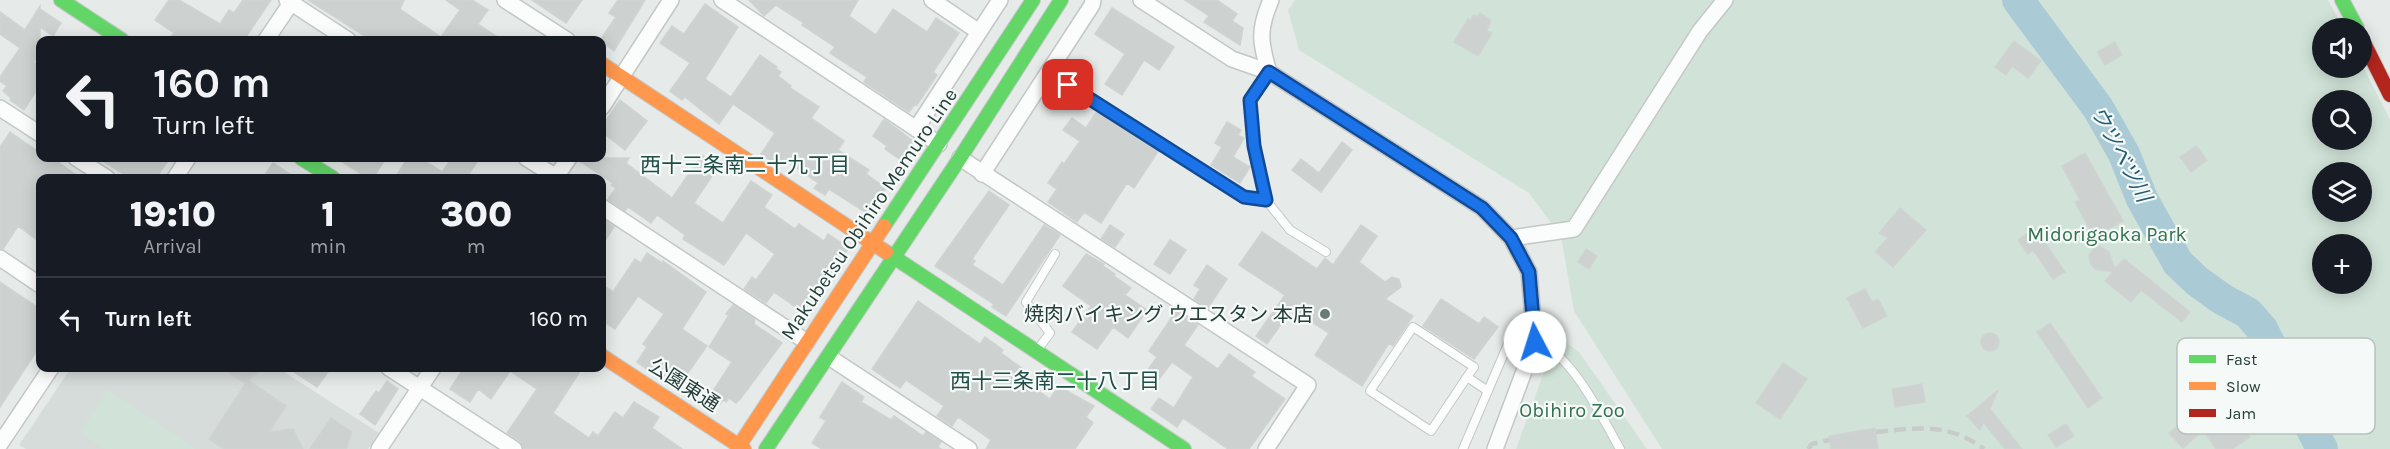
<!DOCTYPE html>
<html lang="en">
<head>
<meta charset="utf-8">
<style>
	:root { --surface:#171b24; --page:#242831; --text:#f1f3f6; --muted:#9ea1a6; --line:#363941 }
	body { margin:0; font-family:Karla,"Noto Sans JP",sans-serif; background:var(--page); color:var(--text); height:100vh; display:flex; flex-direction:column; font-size:22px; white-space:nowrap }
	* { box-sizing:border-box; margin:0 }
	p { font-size:20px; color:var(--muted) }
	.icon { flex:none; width:33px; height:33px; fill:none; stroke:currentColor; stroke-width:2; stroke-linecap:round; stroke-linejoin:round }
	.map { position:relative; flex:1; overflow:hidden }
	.drawer { position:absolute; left:36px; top:174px; width:570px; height:198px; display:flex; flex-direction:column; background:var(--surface); border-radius:12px; box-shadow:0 3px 15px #0003 }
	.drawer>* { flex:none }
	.hud { position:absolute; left:36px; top:36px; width:570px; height:126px; border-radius:12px; box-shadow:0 3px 15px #0003; background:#171b24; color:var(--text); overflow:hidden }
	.fabs { position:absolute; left:2312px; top:18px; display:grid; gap:12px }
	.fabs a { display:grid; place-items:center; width:60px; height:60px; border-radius:50%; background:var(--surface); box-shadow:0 3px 15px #0003; font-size:30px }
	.pin { position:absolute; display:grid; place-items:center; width:51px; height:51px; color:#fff; margin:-26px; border-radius:12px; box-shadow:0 3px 9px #0006 }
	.me { position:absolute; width:66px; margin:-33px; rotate:355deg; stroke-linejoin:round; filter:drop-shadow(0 0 4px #0008) }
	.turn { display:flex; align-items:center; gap:21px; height:126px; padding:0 18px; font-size:27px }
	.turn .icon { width:78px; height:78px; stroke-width:2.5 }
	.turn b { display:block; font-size:42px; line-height:51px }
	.eta { display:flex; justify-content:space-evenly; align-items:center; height:102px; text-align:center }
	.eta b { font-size:36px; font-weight:800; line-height:42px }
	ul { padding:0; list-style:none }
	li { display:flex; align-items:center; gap:18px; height:84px; padding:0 18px; border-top:2px solid var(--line) }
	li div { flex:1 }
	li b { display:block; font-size:22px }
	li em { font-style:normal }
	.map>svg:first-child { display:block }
</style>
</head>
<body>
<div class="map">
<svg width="2390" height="449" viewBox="0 0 2390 449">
	<rect width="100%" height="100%" fill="#e6ebe9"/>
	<!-- built -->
	<path fill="#d5dcd9" d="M71,368H278L379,433L368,449H26L19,445Z"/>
	<!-- green -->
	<path fill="#d1e3d8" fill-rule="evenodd" d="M1295,0H2328L2343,28H2322V68H2361V63L2390,119V449H1662L1574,311L1561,236L1529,193L1299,50L1288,10ZM2322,100H2361V140H2322ZM2322,172H2361V212H2322ZM2322,244H2361V284H2322Z
		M1557,336L1579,352L1647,449H1516Z
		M108,390L196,449H105L80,432Z"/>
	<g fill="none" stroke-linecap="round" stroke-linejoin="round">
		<!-- river -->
		<path stroke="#aacbd5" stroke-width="32" d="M2018,0L2098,108L2124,154L2142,199L2178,263L2197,281L2222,299L2248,313L2262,329L2322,449"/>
	</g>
	<!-- building -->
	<path fill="#cdd2d0" stroke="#cfd4d2" stroke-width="1.5" d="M169,0H179L220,24L229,10L234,13L243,0H271L244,40H168L174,33L155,20Z
		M308,0H404L400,9L441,37L460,10L446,0H472L488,10L478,24L502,40H371Z
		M532,0H582L566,23Z
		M618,0H645L614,51L600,40L616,17L609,13Z
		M749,0H858L849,16L876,35L893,9L927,32L936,18L959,33L933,72L937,75L917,105L915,104L909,112L864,82L867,77L830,53L835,47L802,25L804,23L776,5L764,16Z
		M1185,0H1217L1237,14L1232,21L1243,28L1240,45L1204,22L1209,16Z
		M705,4L738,27L705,79L731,97L760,55L777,67L776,69L781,72L778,76L791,86L790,88L819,107L811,118L844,141L838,150L869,170L866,174L886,188L868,214L829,189L825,195L814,188L818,183L784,159L779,166L761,154L775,133L733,104L719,124L685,97L682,100L670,91L690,63L660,43L672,26L684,34Z
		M40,6V9L61,23L53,36L40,27V52L34,62L40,67V85L24,110L10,100L11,98L3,91L7,86L0,81V77L20,48L0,34V12L25,30Z
		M1112,8L1174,47L1159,70L1144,60L1122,95L1105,84L1125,54L1095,34Z
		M1480,13L1491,20L1487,31L1492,33L1478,56L1454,42L1468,19L1470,21L1474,15L1477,17Z
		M2014,41L2041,61L2028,78L2012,66L2006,75L1995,67Z
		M2115,42L2122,55L2105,65L2097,52Z
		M620,100L647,121L625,150L602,132L607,125L604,123Z
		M1097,111L1159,150L1134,188L1127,183L1101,223L1084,212L1077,222L1048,202L1057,189L1048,183L1062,162L1064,164L1080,141L1063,130L1072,118L1086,128Z
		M884,119L914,142L901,160L885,149L887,146L873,136Z
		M1227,122L1241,130L1238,135L1244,138L1233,157L1250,167L1240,183L1211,165L1222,147L1215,143Z
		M10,132L40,153V158H62L59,163L81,178H40V242L18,226L3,249L0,248V147Z
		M1342,142L1352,150L1321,192L1292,170L1301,159L1319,173Z
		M2196,146L2207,160L2191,172L2180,157Z
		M2085,153L2123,221L2094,237L2075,202L2080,200L2062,166Z
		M702,155L718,167L694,203L723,223L751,181L772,195L764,207L795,229L799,224L824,241L828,234L849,248L803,312L774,292L766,303L744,289L752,277L756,280L775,254L746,233L724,265L683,239L685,235L657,215L651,223L628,207L625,211L608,199L616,188L611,185L613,183L578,160L579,158H629L626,163L672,198Z
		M98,158H170L156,178H130Z
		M336,158H386L373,178H368Z
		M408,158H420L442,172L452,158H480L466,178H406L398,173Z
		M273,163L296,178H273L266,173Z
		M989,191L1009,205L972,259L975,261L972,265L1003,285L1044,225L1060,235L1006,316L992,307L994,304L935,266Z
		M1900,208L1926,230L1893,267L1875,252L1888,238L1879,233Z
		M602,218L614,227L602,245Z
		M1110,225L1124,234L1115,247L1101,239Z
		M1361,225L1377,236L1359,262L1385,282L1392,277L1399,279L1401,287L1385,299L1413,316L1393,346L1389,343L1362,386L1315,355L1329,333L1292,309L1267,344L1256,336L1285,295L1239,265L1262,232L1317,269L1325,258L1333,265Z
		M2035,228L2065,272L2053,279L2033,250L2028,254L2018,240Z
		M1170,240L1186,250L1170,274L1154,264Z
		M2097,245L2109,252L2115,269L2124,259L2190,312L2182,322L2141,290L2131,302L2105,281L2113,272L2095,269L2090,263L2089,255Z
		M1586,249L1597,256L1589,269L1578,262Z
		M647,253L662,263L663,261L706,292L682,329L707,346L687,374L685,373L677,384L652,367L649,371L637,362L647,347L643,344L664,314L638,296L615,329L602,320V284L613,292L635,259L641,263Z
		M1086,254L1104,264L1103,266L1115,274L1114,276L1131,288L1125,295L1147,310L1128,338L1113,327L1097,349L1072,332L1091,306L1063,286Z
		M1207,265L1227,279L1208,308L1194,299L1200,289L1194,285Z
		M0,282L40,309V346L0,407Z
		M1865,289L1872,302L1878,299L1887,316L1863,328L1847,298Z
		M1441,299L1479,324L1484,317L1498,327L1474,359L1423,326Z
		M918,301L980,344L985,337L1003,350L1001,353L1030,374L1026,379L1029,381L1027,383L1050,399L1058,386L1094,406L1086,417L1093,423L1075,449H986L991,440L958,417L952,426L937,416L944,406L906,380L900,388L872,369Z
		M733,305L755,319L754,324L782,343L741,398L736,403L729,398L726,402L723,400L720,404L709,397L732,362L709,347L729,315L726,314Z
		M1176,311L1198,325L1184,345L1218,369L1229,354L1255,372L1251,376L1285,399L1249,449H1228L1183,418L1177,427L1151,409L1159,398L1174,408L1193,377L1172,362L1157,382L1145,374L1157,357L1149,351Z
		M2050,323L2102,398L2088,408L2037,332Z
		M1981 342a9 9 0 1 1 18 0a9 9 0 1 1-18 0Z
		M1783,363L1807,379L1780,419L1756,403Z
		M221,368H264L248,380L286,406L269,432L293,429L303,449H224L209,439L247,381L245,383Z
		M288,368H331L317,387Z
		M464,368H570L579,373L553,413L589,438L593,432L598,436L615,412L623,418L634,402L659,417L652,428L682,449H524L520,441L507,433L537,389L510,371L491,399L478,389L470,402L450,389Z
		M387,381L398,389L375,425L360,414L376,391L379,393Z
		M842,382L864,397L861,402L891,420L894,416L923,436L926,432L941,442L938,447L941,449H822L812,443L826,421L820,417Z
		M1922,384L1925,402L1895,407L1892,389Z
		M1998,390L1990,409L2022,449H2005L1983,422L1980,430L1967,416Z
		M2226,402L2250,437L2232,449H2216L2197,422Z
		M331,418L352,432L346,449H310Z
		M2185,420L2198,435L2183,448L2169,433Z
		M2066,424L2074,436L2056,447L2048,435Z
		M1875,428L1878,449H1831L1829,436Z"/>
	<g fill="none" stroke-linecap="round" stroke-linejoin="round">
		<!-- lane casing -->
		<g stroke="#c3c8c6" stroke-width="10">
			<path id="lane" d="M1049,72L1244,197L1266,200
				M1269,72L1250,100L1254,146L1266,200L1290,230L1326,252
				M1038,349L1050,333L1026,302L1055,254
				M1467,377L1474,367L1413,327L1370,391L1431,431L1467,377L1488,391
				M1463,449L1508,344C1516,343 1528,340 1536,342C1571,352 1603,419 1620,449"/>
		</g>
		<!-- street casing -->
		<g stroke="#c3c8c6" stroke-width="18">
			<path id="street" d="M287,0L348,40
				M505,0L567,40
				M722,0L939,144
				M932,0L979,32
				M1141,0L1232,59L1269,72
				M1271,0C1258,30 1260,42 1269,72L1482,208L1511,238L1529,272L1535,342L1495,449
				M266,40L293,0
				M602,107L671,0
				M0,108L40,134
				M916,129L1000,0
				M76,158L107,178
				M526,158L558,178
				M960,158L1308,385L1266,449
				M982,174L1092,5L1093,0
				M175,178L188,158
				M555,178L569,158
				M602,207L807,342
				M1511,238L1574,229L1700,31L1725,0
				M0,258L40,285
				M829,357L969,449
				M389,368L514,449
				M0,444L51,368
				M379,449L433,368"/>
		</g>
		<!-- fast casing -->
		<g stroke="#c2c8c6" stroke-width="16">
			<path id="fast" d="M61,0L122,40
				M2342,0L2357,28
				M301,158L333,178
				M884,226L1033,0
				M886,252L1184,449
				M766,449L960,158L1061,0"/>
		</g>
		<!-- slow casing -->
		<g stroke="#c2c8c6" stroke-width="16">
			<path id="slow" d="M602,64L886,252
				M602,356L744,449
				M737,449L884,226"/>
		</g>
		<!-- jam casing -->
		<g stroke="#c2c8c6" stroke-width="16">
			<path id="jam" d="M2361,37L2390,95"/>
		</g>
		<!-- lane -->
		<use href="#lane" stroke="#fbfcfc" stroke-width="8"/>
		<!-- street -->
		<use href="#street" stroke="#fbfcfc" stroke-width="15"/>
		<!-- fast -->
		<use href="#fast" stroke="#63d668" stroke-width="14"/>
		<!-- slow -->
		<use href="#slow" stroke="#ff974d" stroke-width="14"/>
		<!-- jam -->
		<use href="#jam" stroke="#b3261e" stroke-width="14"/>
		<!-- rail -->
		<path stroke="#c7ccca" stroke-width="4.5" stroke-dasharray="12 6" stroke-linecap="butt" d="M1876,432C1917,428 1948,422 1984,449
			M1808,449L1812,444L1829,440"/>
	</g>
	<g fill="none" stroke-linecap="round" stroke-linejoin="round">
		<!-- route casing -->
		<g stroke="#114b97" stroke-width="15">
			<path id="route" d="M1068,85L1244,197L1266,200L1254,146L1250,100L1269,72L1482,208L1511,238L1529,272L1535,342"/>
		</g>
		<!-- route -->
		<use href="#route" stroke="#1a73e8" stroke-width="10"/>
	</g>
	<!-- markers -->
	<circle fill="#697a77" stroke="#f5f9f7" stroke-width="2" cx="1325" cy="314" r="6"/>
	<g text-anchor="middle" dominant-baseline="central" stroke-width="4.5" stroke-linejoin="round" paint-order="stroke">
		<!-- street labels -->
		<g font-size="20" fill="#253d39" stroke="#f5f9f7">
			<text transform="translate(869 214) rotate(-56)">Makubetsu Obihiro Memuro Line</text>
			<text transform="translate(684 385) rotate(33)">公園東通</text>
		</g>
		<!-- park labels -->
		<g font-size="20" fill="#327151" stroke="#f5f9f7">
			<text x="2107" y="234">Midorigaoka Park</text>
			<text x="1572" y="410">Obihiro Zoo</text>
		</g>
		<!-- poi labels -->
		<g font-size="20" fill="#253d39" stroke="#f5f9f7" text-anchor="end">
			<text x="1313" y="314">焼肉バイキング ウエスタン 本店</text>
		</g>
		<!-- water labels -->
		<g font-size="21" font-style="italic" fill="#235e75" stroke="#f5f9f7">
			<text transform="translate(2121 154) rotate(62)">ウツベツ川</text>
		</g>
		<!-- neighbourhood labels -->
		<g font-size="21" fill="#224e48" stroke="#f5f9f7">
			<text x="745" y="165">西十三条南二十九丁目</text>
			<text x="1055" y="381">西十三条南二十八丁目</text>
		</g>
	</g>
	<!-- legend -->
	<rect x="2177" y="338" width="198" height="96" rx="9" fill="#f5f9f7" stroke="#b7c1be" stroke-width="1.5"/>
	<rect x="2189" y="355" width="27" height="8" fill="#63d668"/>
	<rect x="2189" y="382" width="27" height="8" fill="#ff974d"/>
	<rect x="2189" y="409" width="27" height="8" fill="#b3261e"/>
	<g font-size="16" fill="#253d39">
		<text x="2226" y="365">Fast</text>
		<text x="2226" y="392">Slow</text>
		<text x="2226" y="419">Jam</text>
	</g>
</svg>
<div class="fabs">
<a><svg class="icon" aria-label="sound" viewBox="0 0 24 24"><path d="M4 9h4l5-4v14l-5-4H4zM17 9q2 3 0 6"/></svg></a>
<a><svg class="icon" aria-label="search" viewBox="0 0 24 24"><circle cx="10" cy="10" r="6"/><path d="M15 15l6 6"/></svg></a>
<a><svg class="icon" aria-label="layers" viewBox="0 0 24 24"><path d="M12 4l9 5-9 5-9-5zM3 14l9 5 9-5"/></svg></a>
<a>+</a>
</div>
<div class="pin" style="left:1068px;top:85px;background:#d93025"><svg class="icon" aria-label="arrive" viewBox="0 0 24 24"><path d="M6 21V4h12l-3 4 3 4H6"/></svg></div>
<svg class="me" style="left:1535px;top:342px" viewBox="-20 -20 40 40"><circle r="19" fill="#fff"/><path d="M0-13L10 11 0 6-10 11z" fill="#1a73e8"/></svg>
<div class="hud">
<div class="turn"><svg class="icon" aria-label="left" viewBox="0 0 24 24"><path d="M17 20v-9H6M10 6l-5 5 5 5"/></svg><div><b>160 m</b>Turn left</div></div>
</div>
<section class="drawer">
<div class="eta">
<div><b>19:10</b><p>Arrival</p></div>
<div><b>1</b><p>min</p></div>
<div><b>300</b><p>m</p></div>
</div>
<ul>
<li><svg class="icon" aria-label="left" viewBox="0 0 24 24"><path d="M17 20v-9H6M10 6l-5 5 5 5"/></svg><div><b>Turn left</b></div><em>160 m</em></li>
</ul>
</section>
</div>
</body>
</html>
